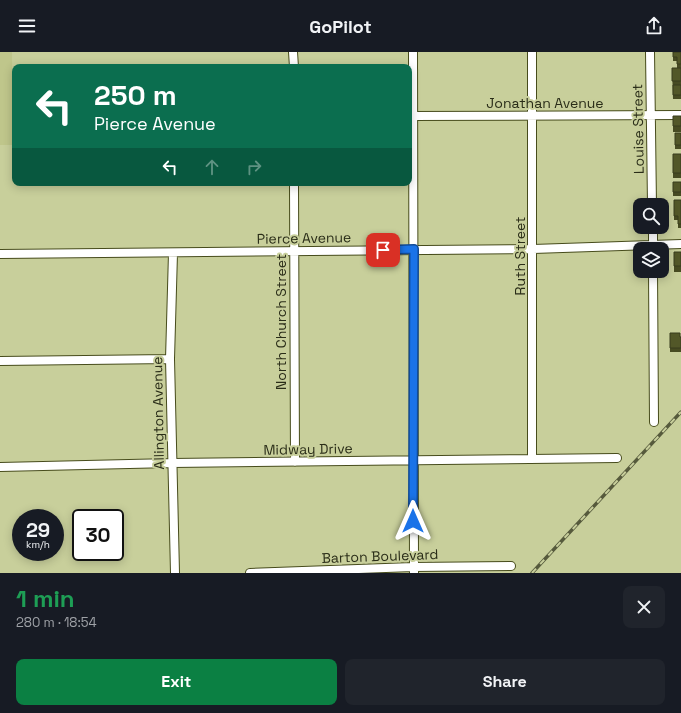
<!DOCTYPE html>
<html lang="en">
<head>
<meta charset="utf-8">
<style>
	:root { --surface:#171b24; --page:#20242c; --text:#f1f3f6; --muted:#9ea1a6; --accent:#0b8043 }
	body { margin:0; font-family:"Space Grotesk",sans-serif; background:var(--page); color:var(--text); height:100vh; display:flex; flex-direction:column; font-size:15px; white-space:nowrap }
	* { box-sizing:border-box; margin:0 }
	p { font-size:13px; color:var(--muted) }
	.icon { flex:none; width:22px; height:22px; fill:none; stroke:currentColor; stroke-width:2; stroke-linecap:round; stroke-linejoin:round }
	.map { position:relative; height:521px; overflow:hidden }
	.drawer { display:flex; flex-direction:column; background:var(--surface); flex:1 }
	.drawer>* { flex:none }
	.banner { position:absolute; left:12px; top:12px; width:400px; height:122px; border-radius:8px; box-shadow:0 2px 10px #0003; background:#0b6e4f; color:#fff; overflow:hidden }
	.controls { position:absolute; left:633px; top:146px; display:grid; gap:8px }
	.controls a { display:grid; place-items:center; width:36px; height:36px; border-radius:8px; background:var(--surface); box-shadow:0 2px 10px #0003; font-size:20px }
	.speed { position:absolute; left:12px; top:457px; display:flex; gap:8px; font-size:20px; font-weight:700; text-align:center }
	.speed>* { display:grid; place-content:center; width:52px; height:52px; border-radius:50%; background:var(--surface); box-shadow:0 2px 10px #0003; line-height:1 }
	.speed small { font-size:10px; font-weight:400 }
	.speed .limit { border:2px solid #111; border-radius:6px; background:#fff; color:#111 }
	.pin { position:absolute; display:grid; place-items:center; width:34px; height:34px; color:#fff; margin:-17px; border-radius:8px; box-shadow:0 2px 6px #0006 }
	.me { position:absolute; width:44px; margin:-22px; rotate:0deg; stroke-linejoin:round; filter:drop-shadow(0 0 3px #0008) }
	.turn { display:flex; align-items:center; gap:14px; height:84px; padding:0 16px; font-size:18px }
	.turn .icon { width:52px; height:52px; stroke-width:2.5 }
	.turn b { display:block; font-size:28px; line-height:34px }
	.lanes { display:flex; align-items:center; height:38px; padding:0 16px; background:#0003; justify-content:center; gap:20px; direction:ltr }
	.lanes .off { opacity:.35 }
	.round { display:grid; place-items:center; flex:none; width:42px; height:42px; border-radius:8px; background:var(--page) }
	.summary { display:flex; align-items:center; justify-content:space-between; height:68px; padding:0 16px }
	h1 { font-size:24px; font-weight:700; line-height:30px; color:#1e9e55 }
	.button { display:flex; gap:8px; margin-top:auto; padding:8px 16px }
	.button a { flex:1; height:46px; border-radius:8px; background:var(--accent); color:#fff; font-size:16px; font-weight:700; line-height:46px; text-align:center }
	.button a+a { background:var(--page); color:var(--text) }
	header { display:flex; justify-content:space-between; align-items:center; height:52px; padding:0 16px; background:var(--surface); font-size:18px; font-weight:700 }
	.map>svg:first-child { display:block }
</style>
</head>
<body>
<header><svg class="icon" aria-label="menu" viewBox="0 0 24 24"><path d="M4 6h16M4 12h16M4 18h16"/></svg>GoPilot<svg class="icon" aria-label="share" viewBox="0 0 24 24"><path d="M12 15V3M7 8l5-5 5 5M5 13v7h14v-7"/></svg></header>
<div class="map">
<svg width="681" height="521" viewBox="0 0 681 521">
	<rect width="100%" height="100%" fill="#c8cf9b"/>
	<!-- built -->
	<path fill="#bfc68b" d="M0,0H12L13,93H0Z"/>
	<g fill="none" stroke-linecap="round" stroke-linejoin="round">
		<!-- street casing -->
		<g stroke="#474c1c" stroke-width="10">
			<path id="street" d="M293,0L294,15
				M413,0L414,521
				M650,0L652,153
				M409,64L681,63
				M294,131L295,410
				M653,175V197
				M173,201L170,307L175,521
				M0,202L533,197L681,192
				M653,219L654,370
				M0,309L170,307
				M532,407V0
				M0,415L172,411L617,406
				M250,521L413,515L511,514"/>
		</g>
		<!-- street -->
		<use href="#street" stroke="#fff" stroke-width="8"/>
		<!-- rail casing -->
		<g stroke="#565a3c" stroke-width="3.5">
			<path id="rail" d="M532,521L681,360"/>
		</g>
		<!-- rail -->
		<use href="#rail" stroke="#c8cf9b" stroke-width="2" stroke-dasharray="6" stroke-linecap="butt"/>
	</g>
	<!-- wall -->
	<path fill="#474b22" d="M673,0H681V47H673L672,16H677V9H673Z
		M673,64H681V80H673Z
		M675,81H681V97H675Z
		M673,102H681V126H673Z
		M673,130H681V144H673Z
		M674,148H681V176H678V168H674Z
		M674,200H681V220H674Z
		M670,281L681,285V300H670Z"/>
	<!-- building -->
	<path fill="#525728" stroke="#393d1c" d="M673,0H681V12H677V5H673Z
		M672,16H681V29H672Z
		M673,33H681V43H673Z
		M673,64H681V74H673Z
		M675,81H681V93H675Z
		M673,102H681V121H673Z
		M673,130H681V140H673Z
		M674,148H681V172H678V164H674Z
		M674,200H681V214H674Z
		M670,281H680V285H681V296H670Z"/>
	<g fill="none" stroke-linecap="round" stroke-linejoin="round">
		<!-- route casing -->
		<g stroke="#114b97" stroke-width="10">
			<path id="route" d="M383,198L414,197L413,469"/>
		</g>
		<!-- route -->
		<use href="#route" stroke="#1a73e8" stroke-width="7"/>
	</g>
	<g text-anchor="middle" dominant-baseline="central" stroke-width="4" stroke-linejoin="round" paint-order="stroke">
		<!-- street labels -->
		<g font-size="14" fill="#2a2d18" stroke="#c8cf9b">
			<text x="545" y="51">Jonathan Avenue</text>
			<text transform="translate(638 77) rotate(-91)">Louise Street</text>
			<text transform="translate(304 186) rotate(-1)">Pierce Avenue</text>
			<text transform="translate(520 204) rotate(-90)">Ruth Street</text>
			<text transform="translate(281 270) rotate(-90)">North Church Street</text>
			<text transform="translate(158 361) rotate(-91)">Allington Avenue</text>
			<text transform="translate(308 397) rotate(-1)">Midway Drive</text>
			<text transform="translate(380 504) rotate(-2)">Barton Boulevard</text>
		</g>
	</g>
</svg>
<div class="controls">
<a><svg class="icon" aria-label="search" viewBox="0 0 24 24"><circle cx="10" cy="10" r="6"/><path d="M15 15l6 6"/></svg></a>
<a><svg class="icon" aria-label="layers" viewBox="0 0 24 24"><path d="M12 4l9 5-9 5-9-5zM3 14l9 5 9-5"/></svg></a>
</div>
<div class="speed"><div>29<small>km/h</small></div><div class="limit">30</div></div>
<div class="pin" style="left:383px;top:198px;background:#d93025"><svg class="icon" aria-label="arrive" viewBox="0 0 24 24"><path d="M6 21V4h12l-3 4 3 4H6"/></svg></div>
<svg class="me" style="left:413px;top:469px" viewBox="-20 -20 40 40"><path d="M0-17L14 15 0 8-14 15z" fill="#1a73e8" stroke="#fff" stroke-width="4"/></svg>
<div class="banner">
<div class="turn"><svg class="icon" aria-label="left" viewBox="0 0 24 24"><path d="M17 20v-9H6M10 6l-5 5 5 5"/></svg><div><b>250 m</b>Pierce Avenue</div></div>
<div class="lanes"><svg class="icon" aria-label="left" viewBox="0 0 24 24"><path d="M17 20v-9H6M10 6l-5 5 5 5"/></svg><svg class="icon off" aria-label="ahead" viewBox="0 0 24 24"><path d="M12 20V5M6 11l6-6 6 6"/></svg><svg class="icon off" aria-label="right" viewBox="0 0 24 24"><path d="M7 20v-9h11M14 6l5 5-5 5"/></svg></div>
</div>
</div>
<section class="drawer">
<div class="summary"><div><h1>1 min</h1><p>280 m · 18:54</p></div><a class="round"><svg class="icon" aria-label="close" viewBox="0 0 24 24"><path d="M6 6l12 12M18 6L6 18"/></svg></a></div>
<div class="button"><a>Exit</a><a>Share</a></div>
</section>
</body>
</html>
